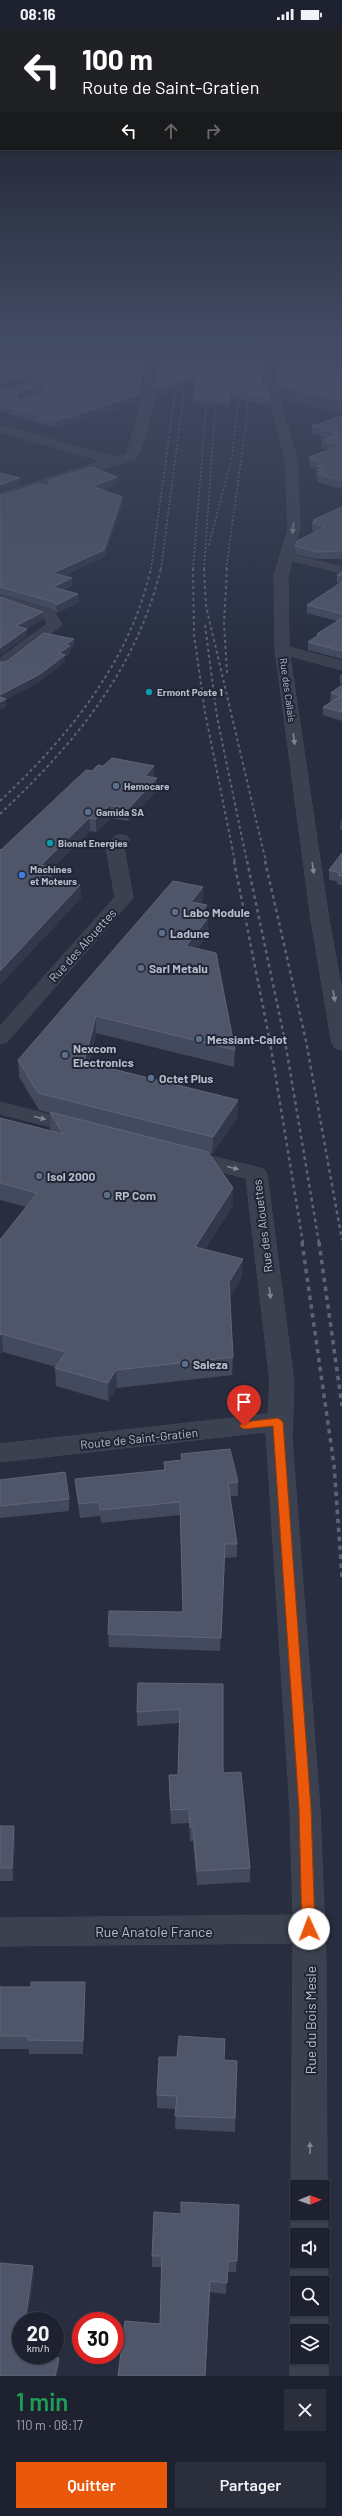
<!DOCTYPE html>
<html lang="fr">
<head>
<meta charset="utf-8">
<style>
	:root { --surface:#1e2230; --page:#2b2f3c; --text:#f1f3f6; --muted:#a1a4ab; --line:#3c3f4c; --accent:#ea580c }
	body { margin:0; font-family:Barlow,sans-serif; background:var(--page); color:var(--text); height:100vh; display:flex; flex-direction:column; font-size:15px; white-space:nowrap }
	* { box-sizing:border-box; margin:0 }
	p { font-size:13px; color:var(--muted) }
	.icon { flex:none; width:22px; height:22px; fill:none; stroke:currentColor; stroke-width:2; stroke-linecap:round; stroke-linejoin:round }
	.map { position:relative; height:2348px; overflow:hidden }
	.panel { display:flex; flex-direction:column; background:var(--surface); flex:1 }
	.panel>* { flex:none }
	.guide { position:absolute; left:0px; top:0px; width:342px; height:122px; box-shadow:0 1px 3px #0004,0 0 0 1px var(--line); background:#202124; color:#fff; overflow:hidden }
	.needle { width:26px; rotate:89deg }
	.fabs { position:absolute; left:290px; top:2152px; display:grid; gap:8px }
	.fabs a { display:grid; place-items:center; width:40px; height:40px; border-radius:0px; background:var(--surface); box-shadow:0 1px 3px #0004,0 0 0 1px var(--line); font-size:20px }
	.speed { position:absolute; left:12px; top:2284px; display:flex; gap:8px; font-size:20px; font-weight:700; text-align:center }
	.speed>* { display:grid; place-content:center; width:52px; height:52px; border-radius:50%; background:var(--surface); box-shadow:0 1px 3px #0004,0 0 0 1px var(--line); line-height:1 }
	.speed small { font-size:10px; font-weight:400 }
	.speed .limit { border:6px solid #d22; background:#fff; color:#111 }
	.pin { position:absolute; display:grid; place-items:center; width:34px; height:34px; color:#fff; margin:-41px -17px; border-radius:50% 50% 50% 0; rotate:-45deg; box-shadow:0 0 4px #0007 }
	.pin .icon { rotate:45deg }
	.me { position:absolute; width:44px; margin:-22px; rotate:358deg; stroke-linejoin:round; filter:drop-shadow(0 0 3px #0008) }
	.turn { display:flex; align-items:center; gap:14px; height:84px; padding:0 16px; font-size:18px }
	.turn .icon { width:52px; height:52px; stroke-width:2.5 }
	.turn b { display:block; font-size:28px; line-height:34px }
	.lanes { display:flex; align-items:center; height:38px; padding:0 16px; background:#0003; justify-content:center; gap:20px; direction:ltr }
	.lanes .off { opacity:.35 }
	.round { display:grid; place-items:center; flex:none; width:42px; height:42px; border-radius:0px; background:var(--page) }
	.summary { display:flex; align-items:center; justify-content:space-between; height:68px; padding:0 16px }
	h1 { font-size:24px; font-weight:600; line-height:30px; color:#1e9e55 }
	.button { display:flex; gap:8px; margin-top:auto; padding:8px 16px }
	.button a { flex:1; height:46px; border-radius:0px; background:var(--accent); color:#fff; font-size:16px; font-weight:600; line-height:46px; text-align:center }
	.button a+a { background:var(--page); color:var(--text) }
	.status { display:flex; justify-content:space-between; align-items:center; height:28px; padding:0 20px; background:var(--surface); direction:ltr }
	.status svg { height:11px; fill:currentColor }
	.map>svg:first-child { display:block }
</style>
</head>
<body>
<div class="status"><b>08:16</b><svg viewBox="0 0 49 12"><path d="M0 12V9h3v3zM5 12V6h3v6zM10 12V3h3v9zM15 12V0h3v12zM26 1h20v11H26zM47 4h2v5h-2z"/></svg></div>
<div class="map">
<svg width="342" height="2348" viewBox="0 0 342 2348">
	<rect width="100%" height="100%" fill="#282e40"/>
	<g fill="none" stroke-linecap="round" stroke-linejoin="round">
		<!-- lane casing -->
		<g stroke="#464a5a" stroke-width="1">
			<path id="lane" d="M25,358L44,364L42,372L21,377V373L37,367L25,362L0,369V365Z
				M285,525L342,539V545L282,530L280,528Z"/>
		</g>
		<!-- street casing -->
		<g stroke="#464a5a" stroke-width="1">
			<path id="street" d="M150,315H160C156,348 154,403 135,431L0,473V465L102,433L0,404V397L114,429L126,426L137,392Z
				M278,315H288L276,336L274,363L342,379V385L280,371L297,431L300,500L288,548L289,619L342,633V642L290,628L329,892L342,962V1022L335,1020L332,1016L311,892L275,621L274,548L288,500L285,431L269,370L262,361L266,336Z
				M0,567L54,583L62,597L5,640L0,641V630L47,596L44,589L0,575Z
				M121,807L127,808L130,812L124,820L133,870L7,1014L0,1016V998L115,869L106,820L115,808Z
				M0,1074L86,1096L89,1100L86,1104L79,1106L0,1086Z
				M186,1122L264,1141L267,1146L294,1354L292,1411L320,1781L326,1932L327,2159L323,2168V2159H297V2172L291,2159L293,1915L0,1918V1890L293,1887L290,1781L266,1404L0,1434V1416L268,1386L270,1354L246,1150L178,1133L175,1128L178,1123Z
				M296,2172L297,2185H323V2176C329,2189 329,2203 323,2217V2207H297V2233H323V2223C329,2237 329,2251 323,2265V2255H297V2281H323V2270C329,2285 329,2299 323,2314V2303H297V2329H323V2317L328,2329V2348H290V2329L296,2316C289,2299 289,2285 296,2268C289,2252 288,2235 297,2220C288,2204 290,2188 296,2172Z"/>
		</g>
		<!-- lane -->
		<use href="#lane" fill="#3c4150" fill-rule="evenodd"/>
		<!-- street -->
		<use href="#street" fill="#3c4150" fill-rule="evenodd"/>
		<!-- rail-far3 -->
		<path stroke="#5e6477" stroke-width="1.5" stroke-dasharray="2 2" stroke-linecap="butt" d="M209,517L232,428L240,360
			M151,541L177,350
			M161,541L186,348
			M193,541L207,366
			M204,541L216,366
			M226,541L246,397L248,361"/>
		<!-- rail-far2 -->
		<path stroke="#5e6477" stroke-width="2" stroke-dasharray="3 3" stroke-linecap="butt" d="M193,540L194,607L205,684L235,834
			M204,540L206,578L266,834
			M227,540L224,595L227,645
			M205,597L217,689L247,834
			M0,773C68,709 130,634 151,540
			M0,786C75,715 136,643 161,540"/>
		<!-- rail-far1 -->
		<path stroke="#5e6477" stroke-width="2.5" stroke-dasharray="3.5 3.5" stroke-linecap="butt" d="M234,833L270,1014L303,1215
			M247,833L285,1013L319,1215
			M265,833L306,1013L342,1212"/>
		<!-- rail -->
		<path stroke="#5e6477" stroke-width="3.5" stroke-dasharray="4.5 4.5" stroke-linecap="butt" d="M302,1214L334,1437L342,1549
			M319,1214L342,1378"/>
	</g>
	<!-- wall -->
	<path fill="#434a5e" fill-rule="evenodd" d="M0,315H150L139,374L56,400L0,383ZM28,358L43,363L42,366L22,371L33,367Z
		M158,315H277L265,335L261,355L270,370L269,378L230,369V377L193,376V369L195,356L156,369L161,315Z
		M342,315V378L276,362V355Z
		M342,388V461L317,454L318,450H316L317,441L310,439V437L309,436V429L329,422L321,419L322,412L327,410L312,406V398Z
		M117,449V456L102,462L122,476L104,529L63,548L72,558L63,562L79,574L57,585L54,582L0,566V467V468L48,458Z
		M342,479V531H316L295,526V518L316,504L312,503V495H313V492Z
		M342,544V631L308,622V614L317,608V606L337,593L307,585V577L340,555H337V547Z
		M342,646V656H340V647Z
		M342,657V693L323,687V679L331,674L330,673L331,665Z
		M92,743L154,750L157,763L128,793L111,790L96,804L90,803L52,840L58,841V852L80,857L81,870L0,957V821L1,822Z
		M342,792V802H340L341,793Z
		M342,825V857L337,856V853L329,852V842Z
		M203,859V875L202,876L207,877V890L208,906L197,921L235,1022L234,1039L96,1005L89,1035L238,1072V1089L212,1126L208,1125L233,1160V1177L205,1221L243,1231L242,1248L230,1270L233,1329L232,1347L117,1360L108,1373L56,1358L55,1340L56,1339L3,1324L0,1326V1212L26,1179L0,1172V1090L52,1103L50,1101V1085L39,1082L19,1049L18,1032Z
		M181,1426L238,1454V1468H230L237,1516V1529L225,1530L220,1623L109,1619L108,1606L183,1584L180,1487L101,1495L100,1488L80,1490L76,1464L75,1451L164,1442V1434L181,1432Z
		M0,1452L69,1471V1483L0,1490Z
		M223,1656V1745L250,1840V1854L197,1857L193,1813H190L189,1795L171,1796L169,1761V1747H178L179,1695L137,1698V1684Z
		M0,1798L15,1810L13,1853H0Z
		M85,1954V1967L83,2026H29V2021H0V1959H31Z
		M224,2032L237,2033L235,2104L175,2101L176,2081L157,2080V2067Z
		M239,2177L236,2244H227L226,2266L210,2264L205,2348H118L160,2296L161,2239H152V2228L181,2186Z"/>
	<!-- shaded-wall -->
	<path fill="#33394d" d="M148,315H150L139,374L56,400V393Z
		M273,315H277L265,335L261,361V353L265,328Z
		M24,349L25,357L0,364V356Z
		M196,349V356L156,369L155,361Z
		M33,360V367L17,373L16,366Z
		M117,449V456L93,465L92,458Z
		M20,450L21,457L0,464V457Z
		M122,469V476L104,529L53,552V545Z
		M72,550V558L54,566L53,559Z
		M78,566L79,574L57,585L56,577Z
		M43,584V592L16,606V598Z
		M27,601V608L0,628V620Z
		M74,611V619L70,622V625L65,629V634L40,654L6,672L7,679L0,682V667L59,625L66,617Z
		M154,738V751L145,748Z
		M157,750V763L128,793V781Z
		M110,777L111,790L96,804V791Z
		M89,790L90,803L41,850V837Z
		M58,841V854L48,850Z
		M80,857L81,870L0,957V943Z
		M203,859V875L191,890V874Z
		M207,877V892L208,890V906L186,935V918L198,888Z
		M96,988V1005L85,1051L84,1034Z
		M238,1072V1089L212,1126L213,1109Z
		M233,1160V1177L195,1236V1219Z
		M243,1231L242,1248L229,1272V1254Z
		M2,1306L3,1324L0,1326V1307Z
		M116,1342L117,1360L108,1373V1355Z
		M225,1516V1530L220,1623L221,1610Z
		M14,1798L15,1810L13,1853L12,1840Z
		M85,1954V1967L83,2026V2013Z
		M33,2238L34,2250L27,2293H25Z
		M59,2330V2342L58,2348H55Z"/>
	<!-- building -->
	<path fill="#50566a" stroke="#606679" d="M0,315H148L138,367L56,393L0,376V363L25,356L33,360L16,366L18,372L42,366L45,356L24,349L0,356Z
		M161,315H273L265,328L261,353L270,370L230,361V370L193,369L196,349L155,361Z
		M286,315H342V371L276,355L278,329Z
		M342,388V453L318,446L323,444L317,442L322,440L317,438L324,436L310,432L314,430L309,429L340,418L322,412L338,406L312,398Z
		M92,439L117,449L92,458L122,469L104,522L53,545L72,550L53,559L78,566L56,577L54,574L0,559V467V468L39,456L48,458L50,452Z
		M0,445L20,450L0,457Z
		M342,479V523L317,524L295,518L297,513L325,499L312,495L317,493L313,492Z
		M342,544V548L337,547Z
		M342,554V586L307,577Z
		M0,569L43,584L16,598L27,601L0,620Z
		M342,590V623L308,614L320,606H317Z
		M44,605L74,611L66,617L70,618L59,625L65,627L40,646L0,667V634H6Z
		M342,657V684L323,679L341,668L331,665Z
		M0,669L6,671L0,674Z
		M112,730L154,738L145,748L157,750L128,781L110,777L96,791L89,790L41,837L58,841L48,850L80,857L0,943V821L1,822L86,742L92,743L98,737L103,738Z
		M342,825V848L338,847L340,845L329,842Z
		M173,853L203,859L191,874L207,877L198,888L208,890L186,918L216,925L235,1022L96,988L84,1034L238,1072L213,1109L38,1065L18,1032Z
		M50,1084L208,1124L233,1160L195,1219L243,1231L229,1254L233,1329L116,1342L108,1355L55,1340L66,1324L2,1306L0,1307V1212L37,1165L0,1155V1090L63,1106Z
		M230,1421L238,1454L228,1455L237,1516H225L221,1610L108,1606L109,1583L183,1584L180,1474L100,1482L99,1474L79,1476L75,1451L165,1442L164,1434L182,1432L181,1426Z
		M65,1444L69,1471L0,1478V1452Z
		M138,1655L223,1656V1745L241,1744L250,1840L197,1843L193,1799H190L189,1781L171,1782L169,1747H178L180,1681L137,1684Z
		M0,1798H14L12,1840H0Z
		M31,1954H85L83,2013L28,2012V2008H0V1959H31Z
		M179,2008L225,2011L224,2032L237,2033L235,2090L175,2088L177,2068L157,2067L159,2029H177Z
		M181,2174L239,2177L237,2233H228L227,2255L210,2253L205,2348H118L125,2293L160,2296L162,2228H152L154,2184L181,2186Z
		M0,2235L33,2238L25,2293H21V2316L20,2323L21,2324V2327H41L59,2330L55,2348H0Z"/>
	<!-- one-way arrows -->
	<defs><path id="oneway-solid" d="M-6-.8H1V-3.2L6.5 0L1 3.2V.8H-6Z"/></defs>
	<g fill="#818593">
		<use href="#oneway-solid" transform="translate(293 500) rotate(97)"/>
		<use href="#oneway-solid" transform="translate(294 711) rotate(82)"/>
		<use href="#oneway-solid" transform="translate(313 840) rotate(82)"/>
		<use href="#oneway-solid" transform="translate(334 968) rotate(80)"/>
		<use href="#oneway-solid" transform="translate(40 1090) rotate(14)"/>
		<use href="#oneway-solid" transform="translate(233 1140) rotate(14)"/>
		<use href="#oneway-solid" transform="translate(270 1265) rotate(82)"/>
		<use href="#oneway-solid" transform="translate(310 2120) rotate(-90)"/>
	</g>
	<!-- sky -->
	<linearGradient id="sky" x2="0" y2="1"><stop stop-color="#161923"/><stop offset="0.49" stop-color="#424c64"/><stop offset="1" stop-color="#424c64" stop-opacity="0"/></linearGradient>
	<rect width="342" height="643" fill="url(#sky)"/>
	<!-- route -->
	<path fill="#ea580c" stroke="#983908" d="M278,1390L283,1394L311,1781L315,1901L313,1905L309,1907L304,1905L302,1901L299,1781L273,1398L244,1401L239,1398L244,1394Z"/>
	<!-- markers -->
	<g fill="#0f9aa8" stroke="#202636" stroke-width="1.5">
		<circle cx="149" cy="664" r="4"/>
		<circle cx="50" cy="815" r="4"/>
	</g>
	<g fill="#5c6f8a" stroke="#202636" stroke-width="1.5">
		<circle cx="116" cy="758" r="4"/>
		<circle cx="88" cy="784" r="4"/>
		<circle cx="175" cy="884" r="4"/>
		<circle cx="162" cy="905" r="4"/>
		<circle cx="141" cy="940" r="4"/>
		<circle cx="199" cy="1011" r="4"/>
		<circle cx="65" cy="1027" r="4"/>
		<circle cx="151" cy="1050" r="4"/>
		<circle cx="39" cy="1148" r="4"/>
		<circle cx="107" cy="1167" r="4"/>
		<circle cx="185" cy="1336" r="4"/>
	</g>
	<circle fill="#3f7fe0" stroke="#202636" stroke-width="1.5" cx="22" cy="847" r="4"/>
	<g text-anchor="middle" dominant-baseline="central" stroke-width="4" stroke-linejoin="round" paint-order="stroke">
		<!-- far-street labels -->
		<g font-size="10" fill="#b9bcca" stroke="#202636">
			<text transform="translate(288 662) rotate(82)">Rue des Callais</text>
		</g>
		<!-- far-poi labels -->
		<g font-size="10" font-weight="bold" fill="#b9bcca" stroke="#202636" text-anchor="start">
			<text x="157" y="664">Ermont Poste 1</text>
			<text x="124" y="758">Hemocare</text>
			<text x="96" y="784">Gamida SA</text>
			<text x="58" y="815">Bionat Energies</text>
			<text x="30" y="841">Machines<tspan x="30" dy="12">et Moteurs</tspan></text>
		</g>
		<!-- poi labels -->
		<g font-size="12" font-weight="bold" fill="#b9bcca" stroke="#202636" text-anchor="start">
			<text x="183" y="884">Labo Module</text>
			<text x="170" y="905">Ladune</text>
			<text x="149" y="940">Sarl Metalu</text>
			<text x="207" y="1011">Messiant-Calot</text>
			<text x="73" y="1020">Nexcom<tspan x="73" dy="14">Electronics</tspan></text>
			<text x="159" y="1050">Octet Plus</text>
			<text x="47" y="1148">Isol 2000</text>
			<text x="115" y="1167">RP Com</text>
			<text x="193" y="1336">Saleza</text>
		</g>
		<!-- street labels -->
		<g font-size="12" fill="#b9bcca" stroke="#202636">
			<text transform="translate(82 917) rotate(-48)">Rue des Alouettes</text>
			<text transform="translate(262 1198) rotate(-97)">Rue des Alouettes</text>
			<text transform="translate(139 1410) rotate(-6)">Route de Saint-Gratien</text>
		</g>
		<!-- near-street labels -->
		<g font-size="14" fill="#b9bcca" stroke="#202636">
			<text x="154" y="1903">Rue Anatole France</text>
			<text transform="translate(310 1992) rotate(-90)">Rue du Bois Mesle</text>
		</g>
	</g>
</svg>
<div class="fabs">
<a><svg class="needle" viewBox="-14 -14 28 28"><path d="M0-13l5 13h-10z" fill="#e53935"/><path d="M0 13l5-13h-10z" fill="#a1a4ab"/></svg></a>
<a><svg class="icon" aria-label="sound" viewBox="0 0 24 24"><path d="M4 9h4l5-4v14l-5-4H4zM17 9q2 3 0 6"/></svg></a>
<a><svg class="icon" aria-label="search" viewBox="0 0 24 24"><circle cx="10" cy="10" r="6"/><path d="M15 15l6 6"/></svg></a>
<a><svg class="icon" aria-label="layers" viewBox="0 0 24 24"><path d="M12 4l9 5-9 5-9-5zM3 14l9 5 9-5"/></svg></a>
</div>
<div class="speed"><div>20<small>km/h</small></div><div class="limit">30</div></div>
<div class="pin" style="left:244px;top:1398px;background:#d93025"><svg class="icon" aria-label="arrive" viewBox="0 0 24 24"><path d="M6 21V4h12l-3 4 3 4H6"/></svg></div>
<svg class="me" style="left:309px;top:1901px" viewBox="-20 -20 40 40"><circle r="19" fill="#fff"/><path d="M0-13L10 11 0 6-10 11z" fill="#ea580c"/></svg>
<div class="guide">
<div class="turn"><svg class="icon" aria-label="left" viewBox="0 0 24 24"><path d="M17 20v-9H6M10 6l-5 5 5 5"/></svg><div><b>100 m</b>Route de Saint-Gratien</div></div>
<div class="lanes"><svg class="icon" aria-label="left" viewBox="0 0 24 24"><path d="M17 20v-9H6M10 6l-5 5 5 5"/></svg><svg class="icon off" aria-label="ahead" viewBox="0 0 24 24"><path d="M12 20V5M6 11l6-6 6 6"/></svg><svg class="icon off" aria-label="right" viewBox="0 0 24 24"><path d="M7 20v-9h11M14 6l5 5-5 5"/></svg></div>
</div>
</div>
<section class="panel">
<div class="summary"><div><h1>1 min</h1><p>110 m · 08:17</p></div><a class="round"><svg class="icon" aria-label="close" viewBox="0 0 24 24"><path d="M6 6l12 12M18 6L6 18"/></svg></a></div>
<div class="button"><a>Quitter</a><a>Partager</a></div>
</section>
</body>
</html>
